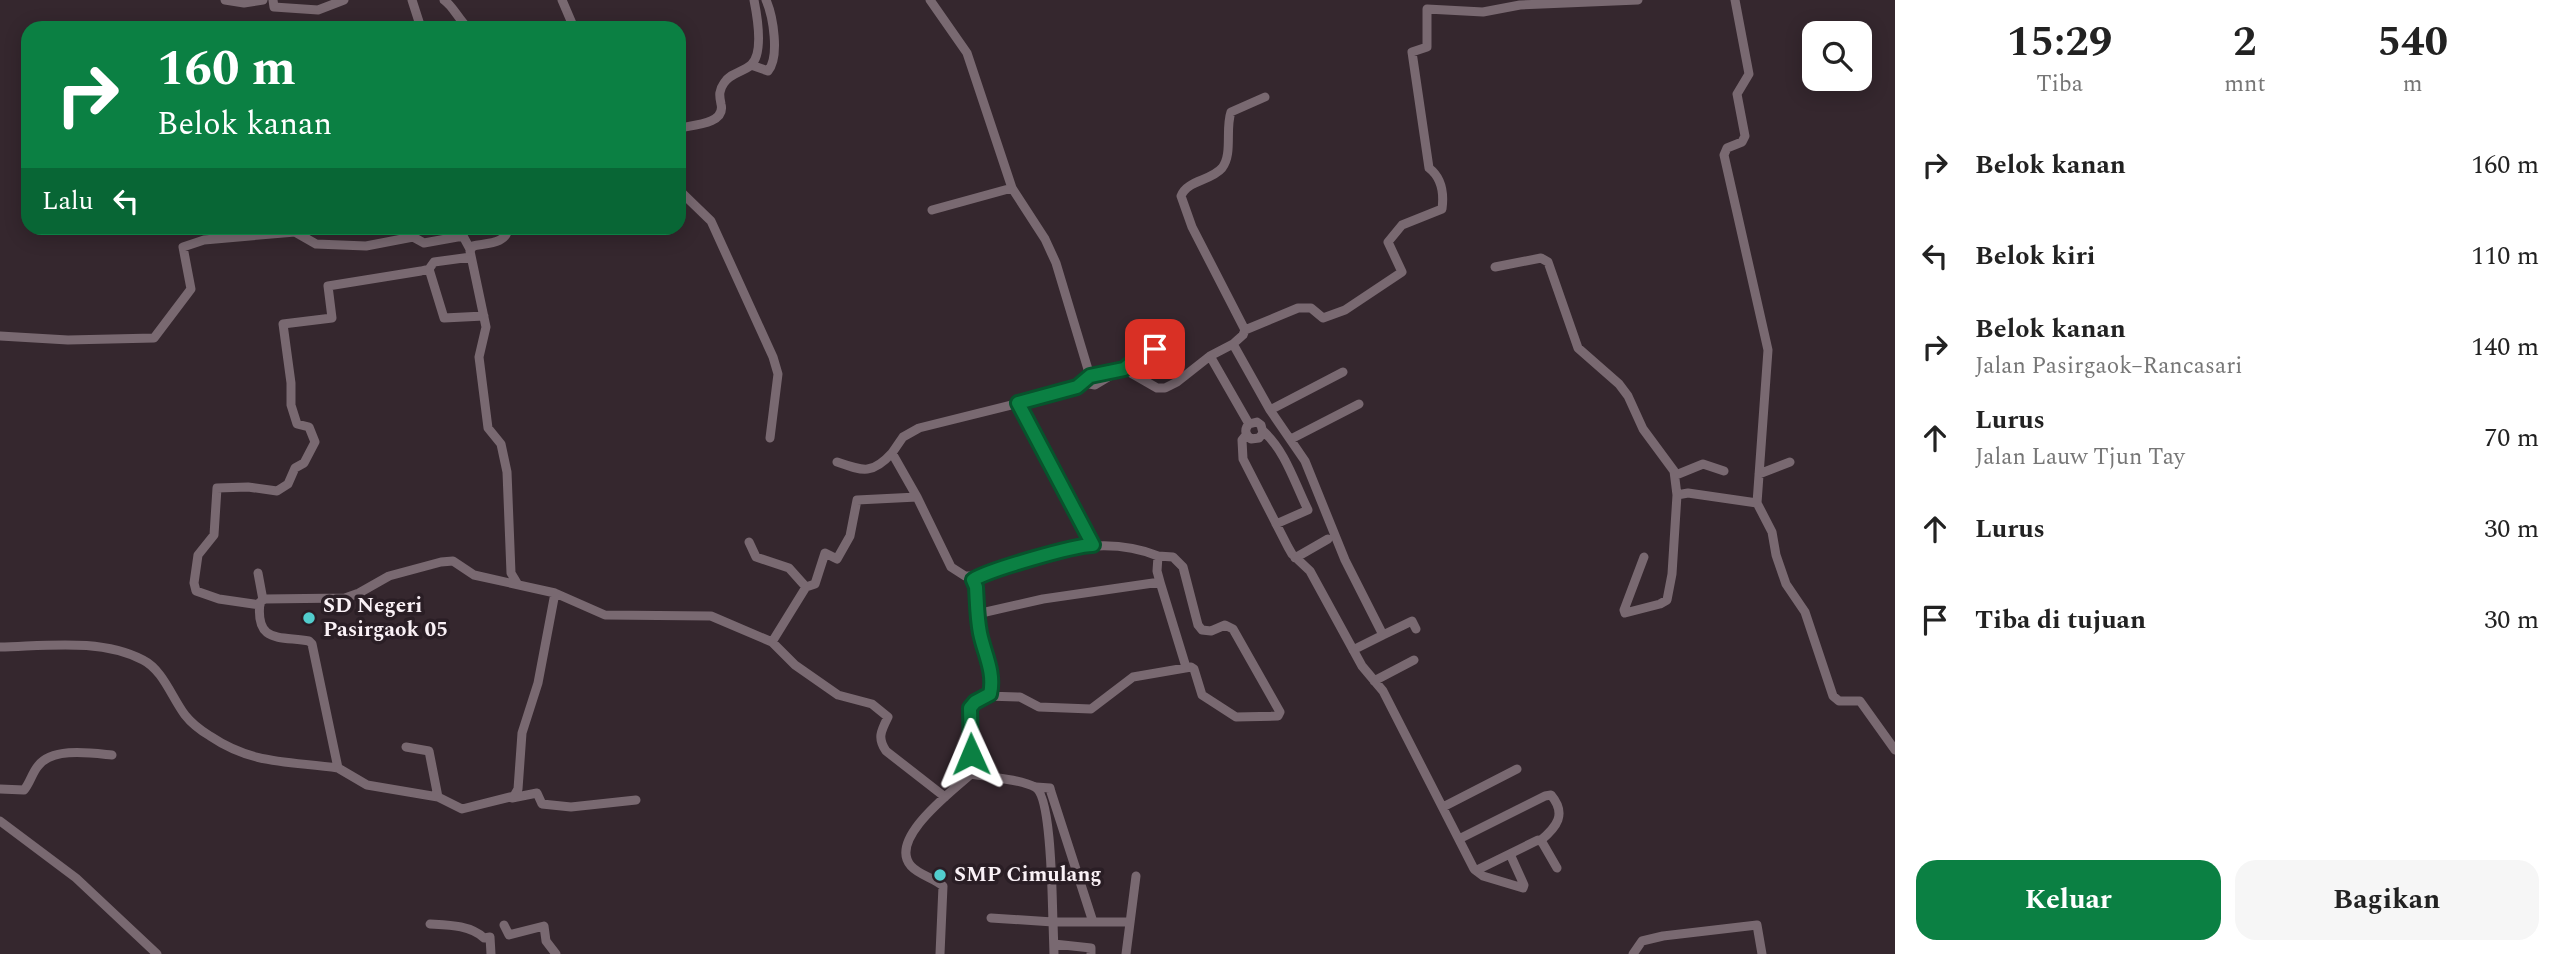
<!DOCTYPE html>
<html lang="id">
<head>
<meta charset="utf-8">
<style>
	:root { --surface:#fff; --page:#f6f6f6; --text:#222; --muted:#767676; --accent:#0b8043 }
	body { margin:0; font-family:Spectral,serif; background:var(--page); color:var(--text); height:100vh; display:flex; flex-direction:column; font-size:26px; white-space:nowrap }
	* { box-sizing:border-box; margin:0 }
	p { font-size:23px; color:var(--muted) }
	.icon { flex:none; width:38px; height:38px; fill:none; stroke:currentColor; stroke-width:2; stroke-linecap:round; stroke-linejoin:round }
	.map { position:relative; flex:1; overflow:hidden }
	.sheet { display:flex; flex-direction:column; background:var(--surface); width:665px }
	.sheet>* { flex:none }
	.hud { position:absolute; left:21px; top:21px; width:665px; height:214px; border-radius:21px; box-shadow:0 4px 18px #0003; background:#0b8043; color:#fff; overflow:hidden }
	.tools { position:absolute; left:1802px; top:21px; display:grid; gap:14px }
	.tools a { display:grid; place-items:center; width:70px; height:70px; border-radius:14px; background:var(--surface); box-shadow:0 4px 18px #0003; font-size:35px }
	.pin { position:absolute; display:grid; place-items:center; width:60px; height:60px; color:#fff; margin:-30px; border-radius:14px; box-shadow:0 4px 10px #0006 }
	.me { position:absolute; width:77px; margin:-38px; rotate:359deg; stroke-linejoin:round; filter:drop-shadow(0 0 5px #0008) }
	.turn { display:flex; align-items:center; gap:24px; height:147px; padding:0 21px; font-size:32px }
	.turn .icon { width:91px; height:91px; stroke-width:2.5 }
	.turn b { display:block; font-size:49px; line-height:60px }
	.then { display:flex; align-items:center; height:66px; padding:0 21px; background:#0003; gap:14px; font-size:26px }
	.eta { display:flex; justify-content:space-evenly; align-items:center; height:119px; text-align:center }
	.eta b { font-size:42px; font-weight:700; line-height:49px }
	.action { display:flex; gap:14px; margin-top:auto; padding:14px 21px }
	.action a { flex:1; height:80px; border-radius:21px; background:var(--accent); color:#fff; font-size:28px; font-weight:700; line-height:80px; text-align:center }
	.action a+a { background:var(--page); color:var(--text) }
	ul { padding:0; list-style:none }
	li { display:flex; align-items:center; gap:21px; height:91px; padding:0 21px }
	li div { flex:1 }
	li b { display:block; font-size:26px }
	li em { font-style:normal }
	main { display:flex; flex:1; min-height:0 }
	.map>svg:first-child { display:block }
</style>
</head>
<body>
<main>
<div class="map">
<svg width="1895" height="954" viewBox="0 0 1895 954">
	<rect width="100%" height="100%" fill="#35272e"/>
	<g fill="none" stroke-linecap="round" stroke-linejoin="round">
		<!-- minor -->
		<path stroke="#796971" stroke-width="9" d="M225,0L244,3L263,0
			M273,0L274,7L318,10L344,0
			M412,0L421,28
			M444,0C453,6 459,20 468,28
			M562,0L574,28
			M930,0L967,53L1012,188L1045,239L1056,263L1090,376L1081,385L1060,393L919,428L903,437L892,453L917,497L951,567L965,576H978L973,580C979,590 976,602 977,614C980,641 994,665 991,692L975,702L970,708L971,774C954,790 887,839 911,866C919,875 934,878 943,886L940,954
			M1735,0L1749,74L1737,94L1745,136L1742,142L1727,148L1724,155L1768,350L1757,503L1772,532L1776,555L1786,584L1805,612L1833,696L1839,701H1860L1895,750
			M751,65L768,71C780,57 773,16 766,0
			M679,128C693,125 726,124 721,104C719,95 719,90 724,83C730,73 743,72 751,65C764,53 757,15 754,0
			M679,190L711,221L773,357L778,374L770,438
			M932,210L1012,188
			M508,228C507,244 487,243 473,246L470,251L486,327L479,357L488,428L501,444L507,472L511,573L517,583
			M1495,267L1541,258L1548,262L1578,348L1619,384L1628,396L1643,429L1674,471L1677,495L1688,493L1757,503
			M429,269L444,318L484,316
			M1245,330L1298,308H1311L1323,318L1345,310L1402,272L1388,242L1402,225L1442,209C1444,194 1442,178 1429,168L1412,52L1427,47V9L1483,12L1520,5L1638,0
			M0,336L68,340L154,338L191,289L183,247L204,240L295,232L316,244L366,246L413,237L424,243L463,236L470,249
			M1233,344L1243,335L1245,330L1192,227L1181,196C1187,180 1211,181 1222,168C1233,154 1225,129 1231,112L1265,97
			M1210,356L1249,424C1244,429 1245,435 1251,439L1259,438L1263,433L1261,425L1257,422L1249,424
			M1124,369L1135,360L1153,351L1154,344
			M1090,376L1124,369L1157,388H1165L1177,382L1210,356L1233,344L1270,410L1305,461L1345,560L1383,635L1353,650
			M1084,383L1095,385L1110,376
			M1018,403L1093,545
			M1270,410L1343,372
			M1263,431C1285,450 1295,484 1308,510L1276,524
			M1246,435L1242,440L1243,459L1288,547L1292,554L1310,571L1362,666L1383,691L1474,869L1477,870L1538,840L1542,842L1557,868
			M1291,439L1359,404
			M837,462C863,471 872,475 892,453
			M1759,474L1790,462
			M1676,475L1703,464L1724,471
			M749,542L756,557L789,568L806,587
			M1644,557L1624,610L1625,613L1660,604L1667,600L1672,574L1677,495
			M1295,558L1328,539
			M258,573L263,600
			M1160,582L1186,667
			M260,605L219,599L196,591L194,583L198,555L214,535L217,488L248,487L277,491L288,484L295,468L304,463L315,442L309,427L297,424L291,405V383L283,324L332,318L328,286L421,271L429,269L434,262L471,257
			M977,614L1043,599L1160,582L1157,571L1158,556C1097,531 1037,557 978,576
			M1383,635L1412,621L1416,629
			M772,642L795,665L838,695L872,704L888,717C881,731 877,738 886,751L945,797
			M0,647C46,646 101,638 143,660C163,670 172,698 185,715C192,724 200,730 210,736C253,765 289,761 338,768L312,644L309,641C280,636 255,644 260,602L265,599L345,598L359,593L389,576L441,562L453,561L474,575L555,593L605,615L711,616L772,642L806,587L815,584L825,553L837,559L850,536L857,500L917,497
			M1374,681L1414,660
			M986,696L1020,697L1039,707L1091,709L1133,677L1191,667L1194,669L1202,695L1236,717L1278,716L1280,712L1233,629L1225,625L1211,631L1202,630L1198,625L1183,567L1173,557L1158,556
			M406,747L429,751L438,797
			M338,768L367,785L438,797L462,809L514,796L518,789L522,733L538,683L555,593
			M971,774C989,777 1020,779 1035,787C1052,796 1052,901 1053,922L991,918
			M1036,787L1050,788L1051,792L1093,922
			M0,789L24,790C30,783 32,773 38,766C52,747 91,753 112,755
			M512,798L537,793L542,804L571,807L636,800
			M1443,807L1517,769
			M0,821L76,878L157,954
			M1459,839L1545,796L1551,795C1567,814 1557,827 1540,841
			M1475,870L1483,876L1523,888L1524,885L1510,854
			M430,924C448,925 470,925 484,938L490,937L491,954
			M504,925L509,935L544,926L546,941L556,954
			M1054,944L1091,948V954
			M1054,954L1053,922H1129
			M1126,954L1136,876
			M1633,954L1642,941L1663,936L1757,925L1762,954"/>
	</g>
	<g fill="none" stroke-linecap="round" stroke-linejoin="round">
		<!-- route casing -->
		<g stroke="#07532c" stroke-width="18">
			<path id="route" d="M971,754L970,708L975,702L990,694C995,672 984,653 980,633C977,618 977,603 976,587L973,580C988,570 1075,545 1093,545L1018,403L1077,387L1090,376L1124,369L1135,360L1155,349"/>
		</g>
		<!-- route -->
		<use href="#route" stroke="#0b8043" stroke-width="12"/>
	</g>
	<!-- markers -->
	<g fill="#52cdcd" stroke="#2a1e25" stroke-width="2.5">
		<circle cx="309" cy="618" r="7"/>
		<circle cx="940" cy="875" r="7"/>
	</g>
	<g text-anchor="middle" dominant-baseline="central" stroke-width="7" stroke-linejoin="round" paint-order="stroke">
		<!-- poi labels -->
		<g font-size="21" font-weight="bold" fill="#faf1f6" stroke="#2a1e25" text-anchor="start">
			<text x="323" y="606">SD Negeri<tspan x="323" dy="24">Pasirgaok 05</tspan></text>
			<text x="954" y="875">SMP Cimulang</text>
		</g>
	</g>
</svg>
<div class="tools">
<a><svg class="icon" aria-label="search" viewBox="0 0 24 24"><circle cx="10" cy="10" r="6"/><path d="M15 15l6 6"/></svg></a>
</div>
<div class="pin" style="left:1155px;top:349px;background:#d93025"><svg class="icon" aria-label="arrive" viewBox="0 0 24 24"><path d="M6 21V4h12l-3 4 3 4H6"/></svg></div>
<svg class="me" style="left:971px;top:754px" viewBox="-20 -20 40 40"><path d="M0-17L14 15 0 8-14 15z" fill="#0b8043" stroke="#fff" stroke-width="4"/></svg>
<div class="hud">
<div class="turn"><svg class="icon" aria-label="right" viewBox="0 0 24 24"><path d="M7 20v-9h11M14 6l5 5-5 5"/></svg><div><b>160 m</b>Belok kanan</div></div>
<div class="then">Lalu<svg class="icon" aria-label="left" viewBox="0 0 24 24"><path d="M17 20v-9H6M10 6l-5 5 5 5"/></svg></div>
</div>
</div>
<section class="sheet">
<div class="eta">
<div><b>15:29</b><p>Tiba</p></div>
<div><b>2</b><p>mnt</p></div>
<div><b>540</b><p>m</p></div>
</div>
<ul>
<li><svg class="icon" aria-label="right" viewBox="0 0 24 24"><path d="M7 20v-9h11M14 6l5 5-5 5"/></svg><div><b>Belok kanan</b></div><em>160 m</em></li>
<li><svg class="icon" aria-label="left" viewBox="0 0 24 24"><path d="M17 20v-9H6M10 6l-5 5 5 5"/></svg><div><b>Belok kiri</b></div><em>110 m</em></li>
<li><svg class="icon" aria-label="right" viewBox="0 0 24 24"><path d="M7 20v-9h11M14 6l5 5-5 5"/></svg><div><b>Belok kanan</b><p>Jalan Pasirgaok–Rancasari</p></div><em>140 m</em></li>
<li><svg class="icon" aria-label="ahead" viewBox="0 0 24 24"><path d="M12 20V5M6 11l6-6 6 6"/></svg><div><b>Lurus</b><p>Jalan Lauw Tjun Tay</p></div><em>70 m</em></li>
<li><svg class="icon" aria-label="ahead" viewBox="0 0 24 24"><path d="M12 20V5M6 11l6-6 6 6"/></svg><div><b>Lurus</b></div><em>30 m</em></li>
<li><svg class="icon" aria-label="arrive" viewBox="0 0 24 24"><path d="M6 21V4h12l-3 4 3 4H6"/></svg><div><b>Tiba di tujuan</b></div><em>30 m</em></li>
</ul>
<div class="action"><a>Keluar</a><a>Bagikan</a></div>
</section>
</main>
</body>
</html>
